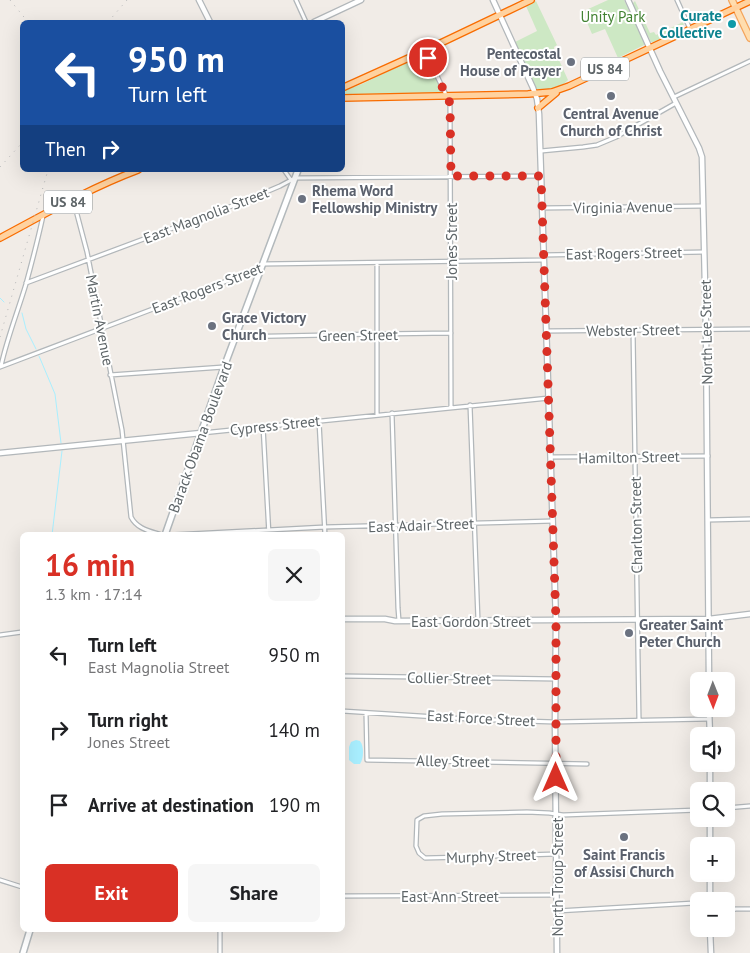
<!DOCTYPE html>
<html lang="en">
<head>
<meta charset="utf-8">
<style>
	:root { --surface:#fff; --page:#f6f6f6; --text:#202124; --muted:#757577; --accent:#d93025 }
	body { margin:0; font-family:"PT Sans",sans-serif; background:var(--page); color:var(--text); height:100vh; display:flex; flex-direction:column; font-size:19px; white-space:nowrap }
	* { box-sizing:border-box; margin:0 }
	p { font-size:16px; color:var(--muted) }
	.icon { flex:none; width:28px; height:28px; fill:none; stroke:currentColor; stroke-width:2; stroke-linecap:round; stroke-linejoin:round }
	.map { position:relative; flex:1; overflow:hidden }
	.panel { position:absolute; left:20px; top:532px; width:325px; height:400px; display:flex; flex-direction:column; background:var(--surface); border-radius:8px; box-shadow:0 5px 20px #0002 }
	.panel>* { flex:none }
	.hud { position:absolute; left:20px; top:20px; width:325px; height:152px; border-radius:8px; box-shadow:0 5px 20px #0002; background:#1a4fa0; color:#fff; overflow:hidden }
	.needle { width:32px; rotate:179deg }
	.controls { position:absolute; left:690px; top:672px; display:grid; gap:10px }
	.controls a { display:grid; place-items:center; width:45px; height:45px; border-radius:8px; background:var(--surface); box-shadow:0 5px 20px #0002; font-size:25px }
	.pin { position:absolute; display:grid; place-items:center; width:42px; height:42px; color:#fff; margin:-21px; border:2px solid #fff; border-radius:50%; box-shadow:0 1px 5px #0007 }
	.me { position:absolute; width:55px; margin:-28px; rotate:0deg; stroke-linejoin:round; filter:drop-shadow(0 0 4px #0008) }
	.turn { display:flex; align-items:center; gap:18px; height:105px; padding:0 25px; font-size:22px }
	.turn .icon { width:65px; height:65px; stroke-width:2.5 }
	.turn b { display:block; font-size:35px; line-height:42px }
	.then { display:flex; align-items:center; height:48px; padding:0 25px; background:#0003; gap:10px; font-size:19px }
	.round { display:grid; place-items:center; flex:none; width:52px; height:52px; border-radius:8px; background:var(--page) }
	.overview { display:flex; align-items:center; justify-content:space-between; height:85px; padding:0 25px }
	h1 { font-size:30px; font-weight:800; line-height:38px; color:var(--accent) }
	.primary-button { display:flex; gap:10px; margin-top:auto; padding:10px 25px }
	.primary-button a { flex:1; height:58px; border-radius:8px; background:var(--accent); color:#fff; font-size:20px; font-weight:800; line-height:58px; text-align:center }
	.primary-button a+a { background:var(--page); color:var(--text) }
	ul { padding:0; list-style:none }
	li { display:flex; align-items:center; gap:15px; height:75px; padding:0 25px }
	li div { flex:1 }
	li b { display:block; font-size:19px }
	li em { font-style:normal }
	.map>svg:first-child { display:block }
</style>
</head>
<body>
<div class="map">
<svg width="750" height="953" viewBox="0 0 750 953">
	<rect width="100%" height="100%" fill="#f1ece7"/>
	<!-- green -->
	<path fill="#cde8c4" d="M608,0H624L645,44L644,45L618,58L605,29L592,34L586,20L589,18L586,10Z
		M536,1L557,45L554,47V49L568,80C561,88 549,90 539,91L536,88L515,42L537,31L526,6Z
		M635,1L650,33L654,32L656,35L683,22L684,26L654,42H651L633,5V3Z
		M422,55L425,57L442,91L440,93L343,95V91L362,84Z"/>
	<!-- water -->
	<path fill="#a9efff" d="M356,740L360,741C364,746 364,758 360,764H354L349,760V747L351,742Z"/>
	<g fill="none" stroke-linecap="round" stroke-linejoin="round">
		<!-- stream -->
		<path stroke="#a9efff" stroke-width="1" d="M0,298L4,302
			M22,313L26,329L36,349
			M39,356L55,394L61,443
			M52,535L62,451"/>
		<!-- minor casing -->
		<g stroke="#b2b7ba" stroke-width="5.5">
			<path id="minor" d="M296,0L306,22
				M677,0L690,29
				M425,51L450,103L451,407
				M674,97L750,61
				M541,151L583,147L597,145L616,137L676,103
				M284,170L291,180
				M73,199L87,252L122,430L131,517C137,529 150,531 162,535
				M543,208L703,206
				M544,255L704,252
				M377,263V415
				M26,283L240,203L280,186L295,178L541,176
				M633,330L639,720
				M547,331L750,329
				M236,337L377,334L451,333
				M1,366C7,338 18,311 26,284C32,262 38,239 43,216
				M0,367L224,282L254,270L263,264L544,260
				M110,375L224,367
				M470,405L478,621
				M392,413L398,608L399,621
				M319,421L325,535
				M263,426L269,535
				M202,433L549,398
				M551,457L708,456
				M708,520L750,519
				M170,535L325,527L553,521
				M0,635L22,632
				M342,676L556,679
				M342,711L468,719L555,722L709,719
				M366,713L367,760L587,764
				M726,808L750,806
				M556,854L467,857L425,858L419,853L416,846L417,820L424,816L442,814L527,812L549,813L563,815L699,810
				M0,880L22,887
				M342,896L556,895
				M557,911L695,903L699,905
				M726,911L736,909H750
				M220,930V953"/>
		</g>
		<!-- tertiary casing -->
		<g stroke="#b2b7ba" stroke-width="7">
			<path id="tertiary" d="M199,0L210,22
				M493,0L533,88L537,99L539,114L556,621L555,722L557,953
				M628,0L660,71L699,148L702,157L706,329L709,681
				M314,22L361,0
				M0,453L201,433
				M342,619H385L395,621L709,619L750,614
				M709,709L710,736
				M710,764V791
				M710,846V819
				M710,901V874
				M710,929L711,953"/>
		</g>
		<!-- secondary casing -->
		<g stroke="#b3b9bc" stroke-width="8">
			<path id="secondary" d="M165,535L224,367L298,170
				M23,953L30,930"/>
		</g>
		<!-- primary casing -->
		<g stroke="#f4a45c" stroke-width="8">
			<path id="primary" d="M732,0L750,38"/>
		</g>
		<!-- trunk casing -->
		<g stroke="#f86c00" stroke-width="8">
			<path id="trunk" d="M342,88L424,51L531,0
				M342,98L528,94L552,92L569,86L750,1
				M538,108L556,93
				M0,238C45,214 90,188 138,170"/>
		</g>
		<!-- minor -->
		<use href="#minor" stroke="#fff" stroke-width="3"/>
		<!-- tertiary -->
		<use href="#tertiary" stroke="#fff" stroke-width="4.5"/>
		<!-- secondary -->
		<use href="#secondary" stroke="#fff" stroke-width="5"/>
		<!-- primary -->
		<use href="#primary" stroke="#ffddae" stroke-width="5.5"/>
		<!-- trunk -->
		<use href="#trunk" stroke="#ffd29f" stroke-width="5.5"/>
		<!-- rail -->
		<path stroke="#b5b6b7" stroke-width="1" stroke-dasharray="1 6" stroke-linecap="butt" d="M10,0L28,22
			M108,22L127,0
			M0,167L22,143
			M0,337L48,170"/>
	</g>
	<g fill="none" stroke-linecap="round" stroke-linejoin="round">
		<!-- route -->
		<path stroke="#d93025" stroke-width="9" stroke-dasharray="0 16.2" d="M428,58L450,103L451,176H541L556,621V778"/>
	</g>
	<!-- markers -->
	<circle fill="#0f9aa8" stroke="#fff" stroke-width="2" cx="732" cy="24" r="5"/>
	<g fill="#6b7280" stroke="#fff" stroke-width="2">
		<circle cx="571" cy="62" r="5"/>
		<circle cx="611" cy="96" r="5"/>
		<circle cx="302" cy="199" r="5"/>
		<circle cx="212" cy="326" r="5"/>
		<circle cx="629" cy="633" r="5"/>
		<circle cx="624" cy="837" r="5"/>
	</g>
	<g text-anchor="middle" dominant-baseline="central" stroke-width="4" stroke-linejoin="round" paint-order="stroke">
		<!-- shield labels -->
		<g fill="#fff" stroke="#8e9395" stroke-width="1">
			<rect x="581" y="57.5" width="48" height="23" rx="4"/>
			<rect x="44" y="190.5" width="48" height="23" rx="4"/>
		</g>
		<g font-size="14" font-weight="bold" fill="#5e6568">
			<text x="605" y="69">US 84</text>
			<text x="68" y="202">US 84</text>
		</g>
		<!-- culture labels -->
		<g font-size="15" font-weight="bold" fill="#0d838f" stroke="#fff" text-anchor="end">
			<text x="722" y="15">Curate<tspan x="722" dy="17">Collective</tspan></text>
		</g>
		<!-- park labels -->
		<g font-size="15" fill="#428232" stroke="#fff">
			<text x="613" y="16">Unity Park</text>
		</g>
		<!-- worship labels -->
		<g font-size="15" font-weight="bold" fill="#5b616d" stroke="#fff" text-anchor="start">
			<text x="561" y="53" text-anchor="end">Pentecostal<tspan x="561" dy="17">House of Prayer</tspan></text>
			<text x="611" y="113" text-anchor="middle">Central Avenue<tspan x="611" dy="17">Church of Christ</tspan></text>
			<text x="312" y="190">Rhema Word<tspan x="312" dy="17">Fellowship Ministry</tspan></text>
			<text x="222" y="317">Grace Victory<tspan x="222" dy="17">Church</tspan></text>
			<text x="639" y="624">Greater Saint<tspan x="639" dy="17">Peter Church</tspan></text>
			<text x="624" y="854" text-anchor="middle">Saint Francis<tspan x="624" dy="17">of Assisi Church</tspan></text>
		</g>
		<!-- street labels -->
		<g font-size="15" fill="#5e6568" stroke="#fff">
			<text transform="translate(623 207) rotate(-1)">Virginia Avenue</text>
			<text transform="translate(206 215) rotate(-21)">East Magnolia Street</text>
			<text transform="translate(451 241) rotate(-90)">Jones Street</text>
			<text transform="translate(624 253) rotate(-1)">East Rogers Street</text>
			<text transform="translate(207 288) rotate(-21)">East Rogers Street</text>
			<text transform="translate(100 320) rotate(79)">Martin Avenue</text>
			<text transform="translate(633 330) rotate(-1)">Webster Street</text>
			<text transform="translate(706 332) rotate(-91)">North Lee Street</text>
			<text transform="translate(358 335) rotate(-1)">Green Street</text>
			<text transform="translate(275 425) rotate(-6)">Cypress Street</text>
			<text transform="translate(200 437) rotate(-70)">Barack Obama Boulevard</text>
			<text transform="translate(629 457) rotate(-1)">Hamilton Street</text>
			<text transform="translate(421 525) rotate(-2)">East Adair Street</text>
			<text transform="translate(636 525) rotate(-91)">Charlton Street</text>
			<text x="471" y="621">East Gordon Street</text>
			<text transform="translate(449 678) rotate(1)">Collier Street</text>
			<text transform="translate(481 718) rotate(3)">East Force Street</text>
			<text transform="translate(453 761) rotate(1)">Alley Street</text>
			<text transform="translate(491 856) rotate(-2)">Murphy Street</text>
			<text transform="translate(557 877) rotate(-90)">North Troup Street</text>
			<text x="450" y="896">East Ann Street</text>
		</g>
	</g>
</svg>
<div class="controls">
<a><svg class="needle" viewBox="-14 -14 28 28"><path d="M0-13l5 13h-10z" fill="#e53935"/><path d="M0 13l5-13h-10z" fill="#757577"/></svg></a>
<a><svg class="icon" aria-label="sound" viewBox="0 0 24 24"><path d="M4 9h4l5-4v14l-5-4H4zM17 9q2 3 0 6"/></svg></a>
<a><svg class="icon" aria-label="search" viewBox="0 0 24 24"><circle cx="10" cy="10" r="6"/><path d="M15 15l6 6"/></svg></a>
<a>+</a>
<a>−</a>
</div>
<div class="pin" style="left:428px;top:58px;background:#d93025"><svg class="icon" aria-label="arrive" viewBox="0 0 24 24"><path d="M6 21V4h12l-3 4 3 4H6"/></svg></div>
<svg class="me" style="left:556px;top:778px" viewBox="-20 -20 40 40"><path d="M0-17L14 15 0 8-14 15z" fill="#d93025" stroke="#fff" stroke-width="4"/></svg>
<div class="hud">
<div class="turn"><svg class="icon" aria-label="left" viewBox="0 0 24 24"><path d="M17 20v-9H6M10 6l-5 5 5 5"/></svg><div><b>950 m</b>Turn left</div></div>
<div class="then">Then<svg class="icon" aria-label="right" viewBox="0 0 24 24"><path d="M7 20v-9h11M14 6l5 5-5 5"/></svg></div>
</div>
<section class="panel">
<div class="overview"><div><h1>16 min</h1><p>1.3 km · 17:14</p></div><a class="round"><svg class="icon" aria-label="close" viewBox="0 0 24 24"><path d="M6 6l12 12M18 6L6 18"/></svg></a></div>
<ul>
<li><svg class="icon" aria-label="left" viewBox="0 0 24 24"><path d="M17 20v-9H6M10 6l-5 5 5 5"/></svg><div><b>Turn left</b><p>East Magnolia Street</p></div><em>950 m</em></li>
<li><svg class="icon" aria-label="right" viewBox="0 0 24 24"><path d="M7 20v-9h11M14 6l5 5-5 5"/></svg><div><b>Turn right</b><p>Jones Street</p></div><em>140 m</em></li>
<li><svg class="icon" aria-label="arrive" viewBox="0 0 24 24"><path d="M6 21V4h12l-3 4 3 4H6"/></svg><div><b>Arrive at destination</b></div><em>190 m</em></li>
</ul>
<div class="primary-button"><a>Exit</a><a>Share</a></div>
</section>
</div>
</body>
</html>
